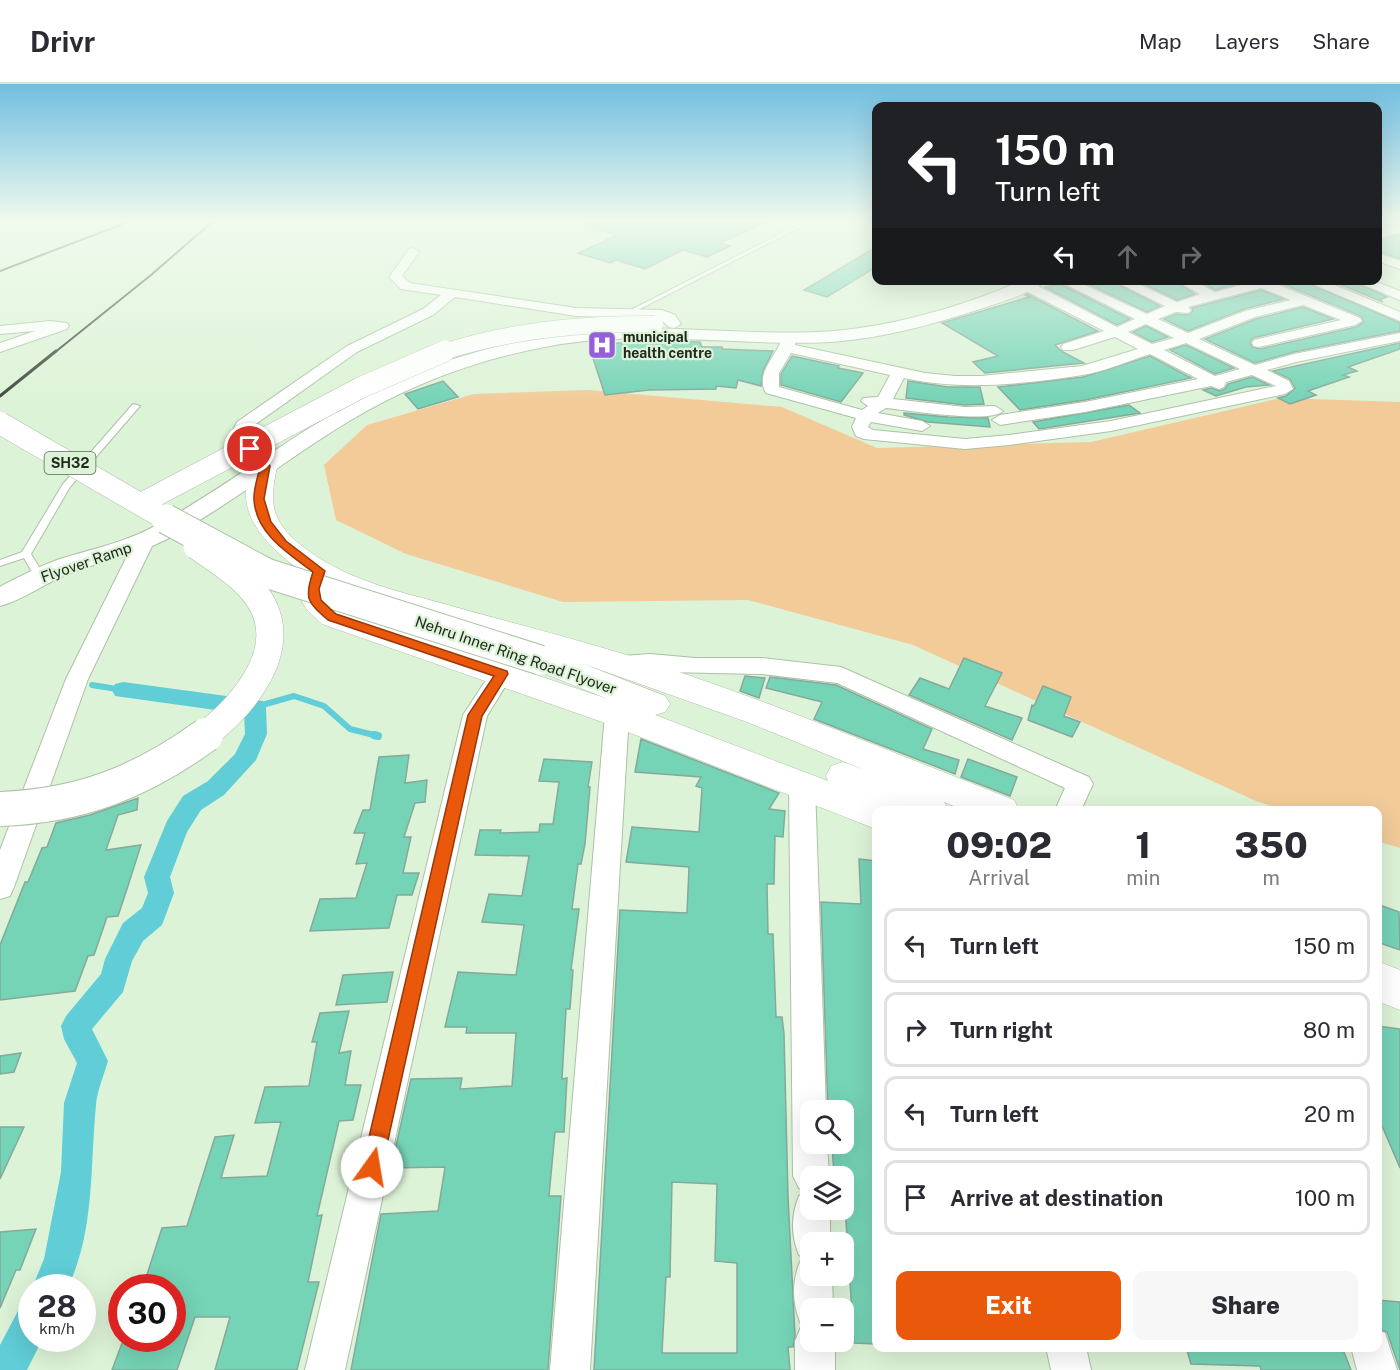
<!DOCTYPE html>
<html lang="en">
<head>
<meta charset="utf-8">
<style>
	:root { --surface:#fff; --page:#f7f7f7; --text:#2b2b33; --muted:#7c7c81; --line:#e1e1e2; --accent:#ea580c }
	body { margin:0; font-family:"Public Sans",sans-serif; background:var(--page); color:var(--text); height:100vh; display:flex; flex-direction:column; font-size:22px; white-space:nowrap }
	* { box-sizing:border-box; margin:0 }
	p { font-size:20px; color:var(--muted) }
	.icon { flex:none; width:33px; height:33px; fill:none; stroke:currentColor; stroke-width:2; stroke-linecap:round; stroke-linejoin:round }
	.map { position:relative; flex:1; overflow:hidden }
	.sheet { position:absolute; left:872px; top:722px; width:510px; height:546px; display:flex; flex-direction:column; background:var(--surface); border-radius:12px; box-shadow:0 6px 24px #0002 }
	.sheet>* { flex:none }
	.banner { position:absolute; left:872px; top:18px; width:510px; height:183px; border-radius:12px; box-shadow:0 6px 24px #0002; background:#202124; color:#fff; overflow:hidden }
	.fabs { position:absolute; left:800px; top:1016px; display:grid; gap:12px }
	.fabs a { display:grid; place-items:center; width:54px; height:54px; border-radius:12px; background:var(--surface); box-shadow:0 6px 24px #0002; font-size:30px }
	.speed { position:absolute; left:18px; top:1190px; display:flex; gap:12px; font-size:30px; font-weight:700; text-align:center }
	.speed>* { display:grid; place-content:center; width:78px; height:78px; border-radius:50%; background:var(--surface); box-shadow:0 6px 24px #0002; line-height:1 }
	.speed small { font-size:15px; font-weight:400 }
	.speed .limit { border:9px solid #d22; background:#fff; color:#111 }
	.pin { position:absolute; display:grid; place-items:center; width:51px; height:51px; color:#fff; margin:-26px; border:3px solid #fff; border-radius:50%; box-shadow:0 2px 6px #0007 }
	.me { position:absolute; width:66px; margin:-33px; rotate:13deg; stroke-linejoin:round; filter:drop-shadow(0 0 4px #0008) }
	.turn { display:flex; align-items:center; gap:21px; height:126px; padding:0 24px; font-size:27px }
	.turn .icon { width:78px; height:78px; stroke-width:2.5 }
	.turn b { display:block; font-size:42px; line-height:51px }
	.lanes { display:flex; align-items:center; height:57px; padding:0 24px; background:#0003; justify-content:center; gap:30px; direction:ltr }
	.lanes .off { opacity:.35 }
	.eta { display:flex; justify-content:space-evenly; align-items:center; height:102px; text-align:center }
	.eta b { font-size:36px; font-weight:800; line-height:42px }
	.action { display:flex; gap:12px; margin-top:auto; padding:12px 24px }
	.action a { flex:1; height:69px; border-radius:12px; background:var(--accent); color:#fff; font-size:24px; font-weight:800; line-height:69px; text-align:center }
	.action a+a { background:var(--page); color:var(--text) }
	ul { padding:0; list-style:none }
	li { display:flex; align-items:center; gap:18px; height:75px; margin:0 12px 9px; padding:0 12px; border:3px solid var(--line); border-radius:12px }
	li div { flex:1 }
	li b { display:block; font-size:22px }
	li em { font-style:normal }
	header { display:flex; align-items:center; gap:36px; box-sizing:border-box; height:84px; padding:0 30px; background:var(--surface); border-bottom:2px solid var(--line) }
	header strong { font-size:28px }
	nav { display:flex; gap:33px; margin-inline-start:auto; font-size:21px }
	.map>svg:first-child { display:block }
</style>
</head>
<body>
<header>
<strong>Drivr</strong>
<nav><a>Map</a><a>Layers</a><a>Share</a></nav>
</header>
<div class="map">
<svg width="1400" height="1286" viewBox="0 0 1400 1286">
	<rect width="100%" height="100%" fill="#ddf3d7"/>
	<!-- green -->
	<path fill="#f2cb99" d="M588,306L782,323L877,364L1091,358L1281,314L1400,318V764L1377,757V726H1283L1256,717L913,561L748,516L563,518L406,470L336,436L324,381L367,341L474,310Z"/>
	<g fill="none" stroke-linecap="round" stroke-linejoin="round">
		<!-- stream-far1 -->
		<path stroke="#60cdd7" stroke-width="6" d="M92,601L123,606
			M255,623L294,612L324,622L350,645L378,652"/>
		<!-- stream -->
		<path stroke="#60cdd7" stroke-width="8" d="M374,651L378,652"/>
		<!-- canal -->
		<path fill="#60cdd7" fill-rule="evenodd" d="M123,598L263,617L266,623L267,650L256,676L224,711L201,726L187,748L170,793L174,809L162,841L143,857L132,877L123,908L92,945L108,977C104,991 97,1007 96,1021C90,1082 95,1147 68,1203L32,1204L44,1175L61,1088L64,1019L77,979L64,955L61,942L66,932L101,890L105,875L123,839L142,824L148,809L144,793L167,737L183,712L208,697L235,670L245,650L244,630L115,612L112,606L115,600Z
			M32,1220V1254H43L27,1286H0V1261L19,1225Z"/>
	</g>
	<!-- building -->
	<path fill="#75d3b6" stroke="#85a99c" stroke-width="1.5" fill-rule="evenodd" d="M586,138H766L720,159L730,162L707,173L683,166L645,185L616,176L610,179L578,169L617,151L586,141Z
		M1400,150V175L1377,167V157Z
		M876,163V183L827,213L804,206Z
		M1080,196H1110L1160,222L1147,228Z
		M1136,196H1173L1195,210L1177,216Z
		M1198,196H1245V198L1215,206Z
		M1273,196H1301L1400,239V247L1294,268L1255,279L1205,255L1256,235L1303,223L1333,235L1253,254L1250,258L1252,263L1260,265L1356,243L1364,238L1361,232Z
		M1329,196H1350L1387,213L1379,216L1383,218Z
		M1060,200L1130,235L1117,241L1045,203Z
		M1261,206L1284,215L1244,225L1188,247L1164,235L1176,230L1189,231L1193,227L1192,224Z
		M1027,210L1098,247L1055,261L1061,267L1084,279L985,289L973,278L998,272L942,239L1029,213L1025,211Z
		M1146,242L1168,253L1152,258L1133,248Z
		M667,257L700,258L702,263H722V265L773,267L763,287L761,302L738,296L736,304L716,302V305L649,306L605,311L591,268L600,267L595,260Z
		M1400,259V265L1348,283L1357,287L1343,291L1349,293L1308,307L1316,311L1290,320L1278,314L1286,312L1295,304L1290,295L1273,287Z
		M1186,261L1234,284L1215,290L1170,266Z
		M792,272L839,282L838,284L863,289L841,318L781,301V290Z
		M1150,272L1191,294L1085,316L1020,326L998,303L1083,293Z
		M1252,293L1269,301L1246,303L1216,312L1203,306L1211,304L1220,307L1225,305L1228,300Z
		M443,297L458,313L418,325L405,310Z
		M908,297L948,303H980L984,320L965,321L906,314Z
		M1129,321L1140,329L1039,345L1033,338Z
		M904,329L948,333L988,334L990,343L928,338L904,331Z
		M964,574L1002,589L985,622L1022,634L1012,656L909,611L920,594L949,605Z
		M745,592L765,594L759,614L740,607Z
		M770,593L836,601L932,645L923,665L959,676L955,690L814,635L822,618L766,604Z
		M1043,602L1071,613L1064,632L1080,638L1072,653L1028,636L1032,621L1034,622Z
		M641,655L779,709L769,725L785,727L783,753L775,752L774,800H767L768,850H773L776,933H782L784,950L788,1112L795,1252L793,1263H788L790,1286H594L620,826L687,829L689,783L626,778L632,743L699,748L702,704L696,702L701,693L635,688ZM672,1098L717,1100L715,1177L737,1179V1269H662L666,1193H670Z
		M409,671L405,699L427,696L425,718L415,719L404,753H411L403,789H419L412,811H397L389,844L310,847L320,815L356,814L367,779L356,780L365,749H354L363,726H370L379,673Z
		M544,675L592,678L588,703H590L585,760L581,780H578L572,825H579L571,886H573L570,925H566L562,995L567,994L564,1048H555L549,1112H561L548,1286H351L381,1130L438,1127L445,1083L391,1084L411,995L462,994L460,1005L512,1002L516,949H466L467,943H445L458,888L516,891L524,841L482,838L489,810L522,812L529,772L475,771L480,746H501L500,749L539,748L540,740H553L559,698L539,697Z
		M968,675L1017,693L1010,712L961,693Z
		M138,714L137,726L118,731L106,766L141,761L127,805L118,832L107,833L94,871L88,872L75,907L0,916V861L25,798H28L42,764L47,763L56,739L90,731Z
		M859,775L876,777V1260L854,1259L843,1092H834L832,1059H843V1026H828L821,818L861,820Z
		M1377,820L1399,828L1400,866L1377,858Z
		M393,888L387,918L336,921L343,891Z
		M349,927L339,969L351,967L345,1001H361L353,1036L339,1037L317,1132L322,1131L308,1198H319L297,1286H215L230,1233H195L177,1286H112L124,1254H172V1203H143L162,1144L187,1142L215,1053L234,1051L221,1094L267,1092L281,1038L255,1039L265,1003L309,1002L317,958H312L320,929Z
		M1377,942L1400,945V1084L1377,1030Z
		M21,969L14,988L0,990V972Z
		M0,1043H24L0,1095Z
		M36,1145L20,1186H16L0,1224V1148Z
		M1377,1216L1400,1218V1286L1387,1248L1377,1244Z
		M1186,1263H1342L1351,1286H1261L1260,1282L1191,1280Z"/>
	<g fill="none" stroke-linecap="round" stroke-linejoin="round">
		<!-- service casing -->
		<g stroke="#acc1a6" stroke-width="2">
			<path id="service" d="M803,138H810L630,230L625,229Z
				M133,320L140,322L70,403L31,470L45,493L44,495H36L24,474L0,482V476L22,468L63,400Z"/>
		</g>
		<!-- minor casing -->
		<g stroke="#acc1a6" stroke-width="2">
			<path id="minor" d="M1400,141V148L1377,155V147Z
				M413,164L419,168L402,192L410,199L576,224L662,226L675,231L681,240L674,244L669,243L659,234L576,232L455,213L433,231L357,268L250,344L248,348L261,369L274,383L271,387H259L248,376L232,348L237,338L347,262L423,225L441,211L401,205L389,193L409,165Z
				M1377,169L1400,177V185L1377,177Z
				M1057,196H1074L1147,230L1165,222L1112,196H1130L1177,218L1200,210L1175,196H1192L1215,208L1249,199L1247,196H1266L1360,234L1362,237L1355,241L1259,263L1254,262L1252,259L1254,256L1341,236L1303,221L1255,233L1199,255L1255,281L1294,270L1400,249V257L1296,278L1267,286L1289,297L1293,305L1285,310L1111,347L1009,361L965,365L864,355L856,352L852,343L856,334L766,309C754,289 778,272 782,253L789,249L796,253L795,261L925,289L955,292H981L1082,282L1138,265L1115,253L1073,266H1063L1061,263L1063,260L1104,247L1022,205L1021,202L1022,199H1032L1117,243L1135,235ZM1261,204L1291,216L1245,227L1188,249L1158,235L1176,228L1189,229L1191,226L1188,223ZM1146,240L1174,254L1152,260L1128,248ZM1186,259L1240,285L1215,292L1164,266ZM791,269L890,291L878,313L863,314L861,317L868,322L862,326L779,303V289ZM1150,270L1198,295L1085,318L1000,331L992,336L1000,341L1085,328L1211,302L1219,305L1224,303L1226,298L1252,291L1276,302L1111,337L1009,351L965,355L873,346L868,343L871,338L922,347L930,342L922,337L878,329L886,324C906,326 992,340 1003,327L995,322L965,323L893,315L904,294C962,307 1025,300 1083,291C1106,287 1128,277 1150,270Z
				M1303,196H1322L1400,228V237Z
				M1352,196H1371L1400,207V216Z
				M50,237L67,239L69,242L67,245L0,268V259L35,247L0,250V242Z
				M144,452L151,454L154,458L88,595L14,803L10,812L0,815V766L66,595L134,458L137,454Z
				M650,570L695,574H761L841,583L1089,693L1093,700L1081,726H1055L1065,704L837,599L761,590L617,587L609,585L606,579L609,573Z
				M502,582L510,584L513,590L487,632L345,1286H305L463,631L494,584Z
				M617,621L625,624L629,630L590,1286H550L605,630L609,624Z
				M802,691L811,694L815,701L826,1026H810V1059H827L829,1092H810V1125H830V1158H810V1191H832L833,1224H810V1257H835V1286H795V1257L801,1243L807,1241L800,1238C792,1218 792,1197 800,1178L807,1175L799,1171C791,1152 791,1131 799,1112L808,1109L799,1104L793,1092L789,701L793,694Z
				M1377,1246L1385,1249L1397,1286H1357L1351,1263H1377Z
				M1046,1263H1086L1091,1286H1051Z"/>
		</g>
		<!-- tertiary casing -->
		<g stroke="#acc1a6" stroke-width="2">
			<path id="tertiary" d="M1024,196H1047C1033,209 998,219 980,225C932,241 882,254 832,258C736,263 640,244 545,263C475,276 407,302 346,339C285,376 230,421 167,455C135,472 99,477 66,491C43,500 23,516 0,522V503L3,501C21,492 38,483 57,476C91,465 124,459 155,442C217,409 271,366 331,331C396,291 470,266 545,252C642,234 738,254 834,247C900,241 963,222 1024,196Z"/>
		</g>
		<!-- primary casing -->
		<g stroke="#acc1a6" stroke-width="1">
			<path id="primary" d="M265,376L274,378L277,383C269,420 271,437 302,462C345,496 397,507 448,521C508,538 568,553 627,571C758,612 886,666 1014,716L1019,726H963L944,718L948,726H876V745L605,639L322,540C301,521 295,516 305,489C268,466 226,423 256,378ZM328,502L343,510L551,571L543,573L539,581L543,589L608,615L342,526L329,514ZM581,579L747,638L865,686L843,678L831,682L826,692L828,697L655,631L665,628L670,620L665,612Z
				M1377,877L1400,886V926L1377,917Z"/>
		</g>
		<!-- service -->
		<use href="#service" fill="#fff" fill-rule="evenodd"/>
		<!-- minor -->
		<use href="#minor" fill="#fff" fill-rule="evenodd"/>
		<!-- tertiary -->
		<use href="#tertiary" fill="#fff" fill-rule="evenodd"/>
		<!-- primary -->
		<use href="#primary" fill="#fff" fill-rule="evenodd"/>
		<!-- rail-far1 -->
		<path stroke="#3e483b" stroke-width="2" d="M0,187L128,138
			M54,269L151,191L212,138"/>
		<!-- rail -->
		<path stroke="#3e483b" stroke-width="3" d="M0,312L56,267"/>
		<!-- tertiary-bridge-far3 casing -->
		<g stroke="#acc1a6" stroke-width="17" stroke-linecap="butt">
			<path id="tertiary-bridge-far3" d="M440,269C510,246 582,239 655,240"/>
		</g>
		<!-- tertiary-bridge-far2 casing -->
		<g stroke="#acc1a6" stroke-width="22" stroke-linecap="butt">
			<path id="tertiary-bridge-far2" d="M140,420L360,304L445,267"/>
		</g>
		<!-- tertiary-bridge-far1 casing -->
		<g stroke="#acc1a6" stroke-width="28" stroke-linecap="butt">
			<path id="tertiary-bridge-far1" d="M197,462C218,477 242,491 257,512C294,563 244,621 204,652"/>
		</g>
		<!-- tertiary-bridge casing -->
		<g stroke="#acc1a6" stroke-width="36" stroke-linecap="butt">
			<path id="tertiary-bridge" d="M0,725C81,722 141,698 206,651"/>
		</g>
		<!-- primary-bridge-far1 casing -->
		<g stroke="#acc1a6" stroke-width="23" stroke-linecap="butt">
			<path id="primary-bridge-far1" d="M0,339L169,437"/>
		</g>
		<!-- primary-bridge casing -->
		<g stroke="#acc1a6" stroke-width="31" stroke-linecap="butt">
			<path id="primary-bridge" d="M166,435L266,489L540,576"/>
		</g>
		<!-- tertiary-bridge-far3 -->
		<use href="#tertiary-bridge-far3" stroke="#fff" stroke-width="16"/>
		<!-- tertiary-bridge-far2 -->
		<use href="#tertiary-bridge-far2" stroke="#fff" stroke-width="21"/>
		<!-- tertiary-bridge-far1 -->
		<use href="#tertiary-bridge-far1" stroke="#fff" stroke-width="27"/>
		<!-- tertiary-bridge -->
		<use href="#tertiary-bridge" stroke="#fff" stroke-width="34"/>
		<!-- primary-bridge-far1 -->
		<use href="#primary-bridge-far1" stroke="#fff" stroke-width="22"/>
		<!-- primary-bridge -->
		<use href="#primary-bridge" stroke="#fff" stroke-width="29"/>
	</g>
	<!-- sky -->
	<linearGradient id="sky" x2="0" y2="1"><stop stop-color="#71bee1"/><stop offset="0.43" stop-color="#f0faed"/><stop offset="1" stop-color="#f0faed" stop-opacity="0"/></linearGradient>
	<rect width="1400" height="318" fill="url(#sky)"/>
	<!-- route -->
	<path fill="#ea580c" stroke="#983908" stroke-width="1.5" d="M246,363H253L270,382L264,415L271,438L286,457L325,487L319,505L321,516L336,530L507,587L508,590L482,632L382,1083L379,1090L372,1093L365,1090L362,1083L468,631L494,592L328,536C307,518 304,514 313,488C289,470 256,450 254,416C253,406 258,393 260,383L246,367Z"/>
	<!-- icons -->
	<defs>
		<g id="hospital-square" transform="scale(1.5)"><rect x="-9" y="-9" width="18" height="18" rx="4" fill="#945fd8" stroke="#ddf3d7"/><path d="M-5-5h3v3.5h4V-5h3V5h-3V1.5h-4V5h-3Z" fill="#fff"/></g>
	</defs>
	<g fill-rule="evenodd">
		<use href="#hospital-square" x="602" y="261"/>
	</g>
	<g text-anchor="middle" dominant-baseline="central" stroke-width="4.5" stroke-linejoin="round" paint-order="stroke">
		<!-- far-poi labels -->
		<g font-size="14" font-weight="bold" fill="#222a20" stroke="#ddf3d7" text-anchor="start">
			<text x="623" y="253">municipal<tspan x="623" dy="16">health centre</tspan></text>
		</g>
		<!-- shield labels -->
		<rect fill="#ddf3d7" stroke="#5a6657" stroke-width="1.5" x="44.5" y="368" width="51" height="22" rx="4.5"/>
		<g font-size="14" font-weight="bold" fill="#222a20">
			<text x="70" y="379">SH32</text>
		</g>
		<!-- street labels -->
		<g font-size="15" fill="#222a20" stroke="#ddf3d7">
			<text transform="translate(86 478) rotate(-19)">Flyover Ramp</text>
			<text transform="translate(516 571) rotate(19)">Nehru Inner Ring Road Flyover</text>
		</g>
	</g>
</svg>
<div class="fabs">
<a><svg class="icon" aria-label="search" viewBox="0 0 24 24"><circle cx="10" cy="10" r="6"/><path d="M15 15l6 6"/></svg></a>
<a><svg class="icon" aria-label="layers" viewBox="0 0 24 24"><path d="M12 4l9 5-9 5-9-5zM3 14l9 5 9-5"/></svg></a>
<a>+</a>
<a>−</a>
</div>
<div class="speed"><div>28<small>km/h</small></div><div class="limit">30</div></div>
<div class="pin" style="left:250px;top:365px;background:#d93025"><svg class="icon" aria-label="arrive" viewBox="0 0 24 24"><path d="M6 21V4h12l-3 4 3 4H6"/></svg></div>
<svg class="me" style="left:372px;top:1083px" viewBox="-20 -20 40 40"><circle r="19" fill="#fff"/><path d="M0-13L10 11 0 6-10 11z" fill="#ea580c"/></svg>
<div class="banner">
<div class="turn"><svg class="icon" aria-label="left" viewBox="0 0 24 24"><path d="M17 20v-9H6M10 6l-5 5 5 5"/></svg><div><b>150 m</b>Turn left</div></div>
<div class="lanes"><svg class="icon" aria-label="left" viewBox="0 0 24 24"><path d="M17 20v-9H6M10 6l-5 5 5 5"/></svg><svg class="icon off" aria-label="ahead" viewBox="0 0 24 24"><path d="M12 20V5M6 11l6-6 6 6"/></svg><svg class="icon off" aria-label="right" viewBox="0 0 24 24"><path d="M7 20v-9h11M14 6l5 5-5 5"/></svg></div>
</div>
<section class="sheet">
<div class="eta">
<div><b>09:02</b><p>Arrival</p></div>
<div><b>1</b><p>min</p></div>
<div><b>350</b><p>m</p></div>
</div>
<ul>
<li><svg class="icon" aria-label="left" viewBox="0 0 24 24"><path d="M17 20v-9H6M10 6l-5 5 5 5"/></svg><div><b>Turn left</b></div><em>150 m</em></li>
<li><svg class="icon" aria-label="right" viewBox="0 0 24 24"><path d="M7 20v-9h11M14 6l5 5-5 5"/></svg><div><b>Turn right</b></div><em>80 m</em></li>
<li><svg class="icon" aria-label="left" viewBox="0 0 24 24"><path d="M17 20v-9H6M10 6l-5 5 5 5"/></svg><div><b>Turn left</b></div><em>20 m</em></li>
<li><svg class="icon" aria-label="arrive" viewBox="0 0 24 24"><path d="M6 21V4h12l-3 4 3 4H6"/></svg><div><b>Arrive at destination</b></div><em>100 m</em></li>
</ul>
<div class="action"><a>Exit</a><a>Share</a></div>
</section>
</div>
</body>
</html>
